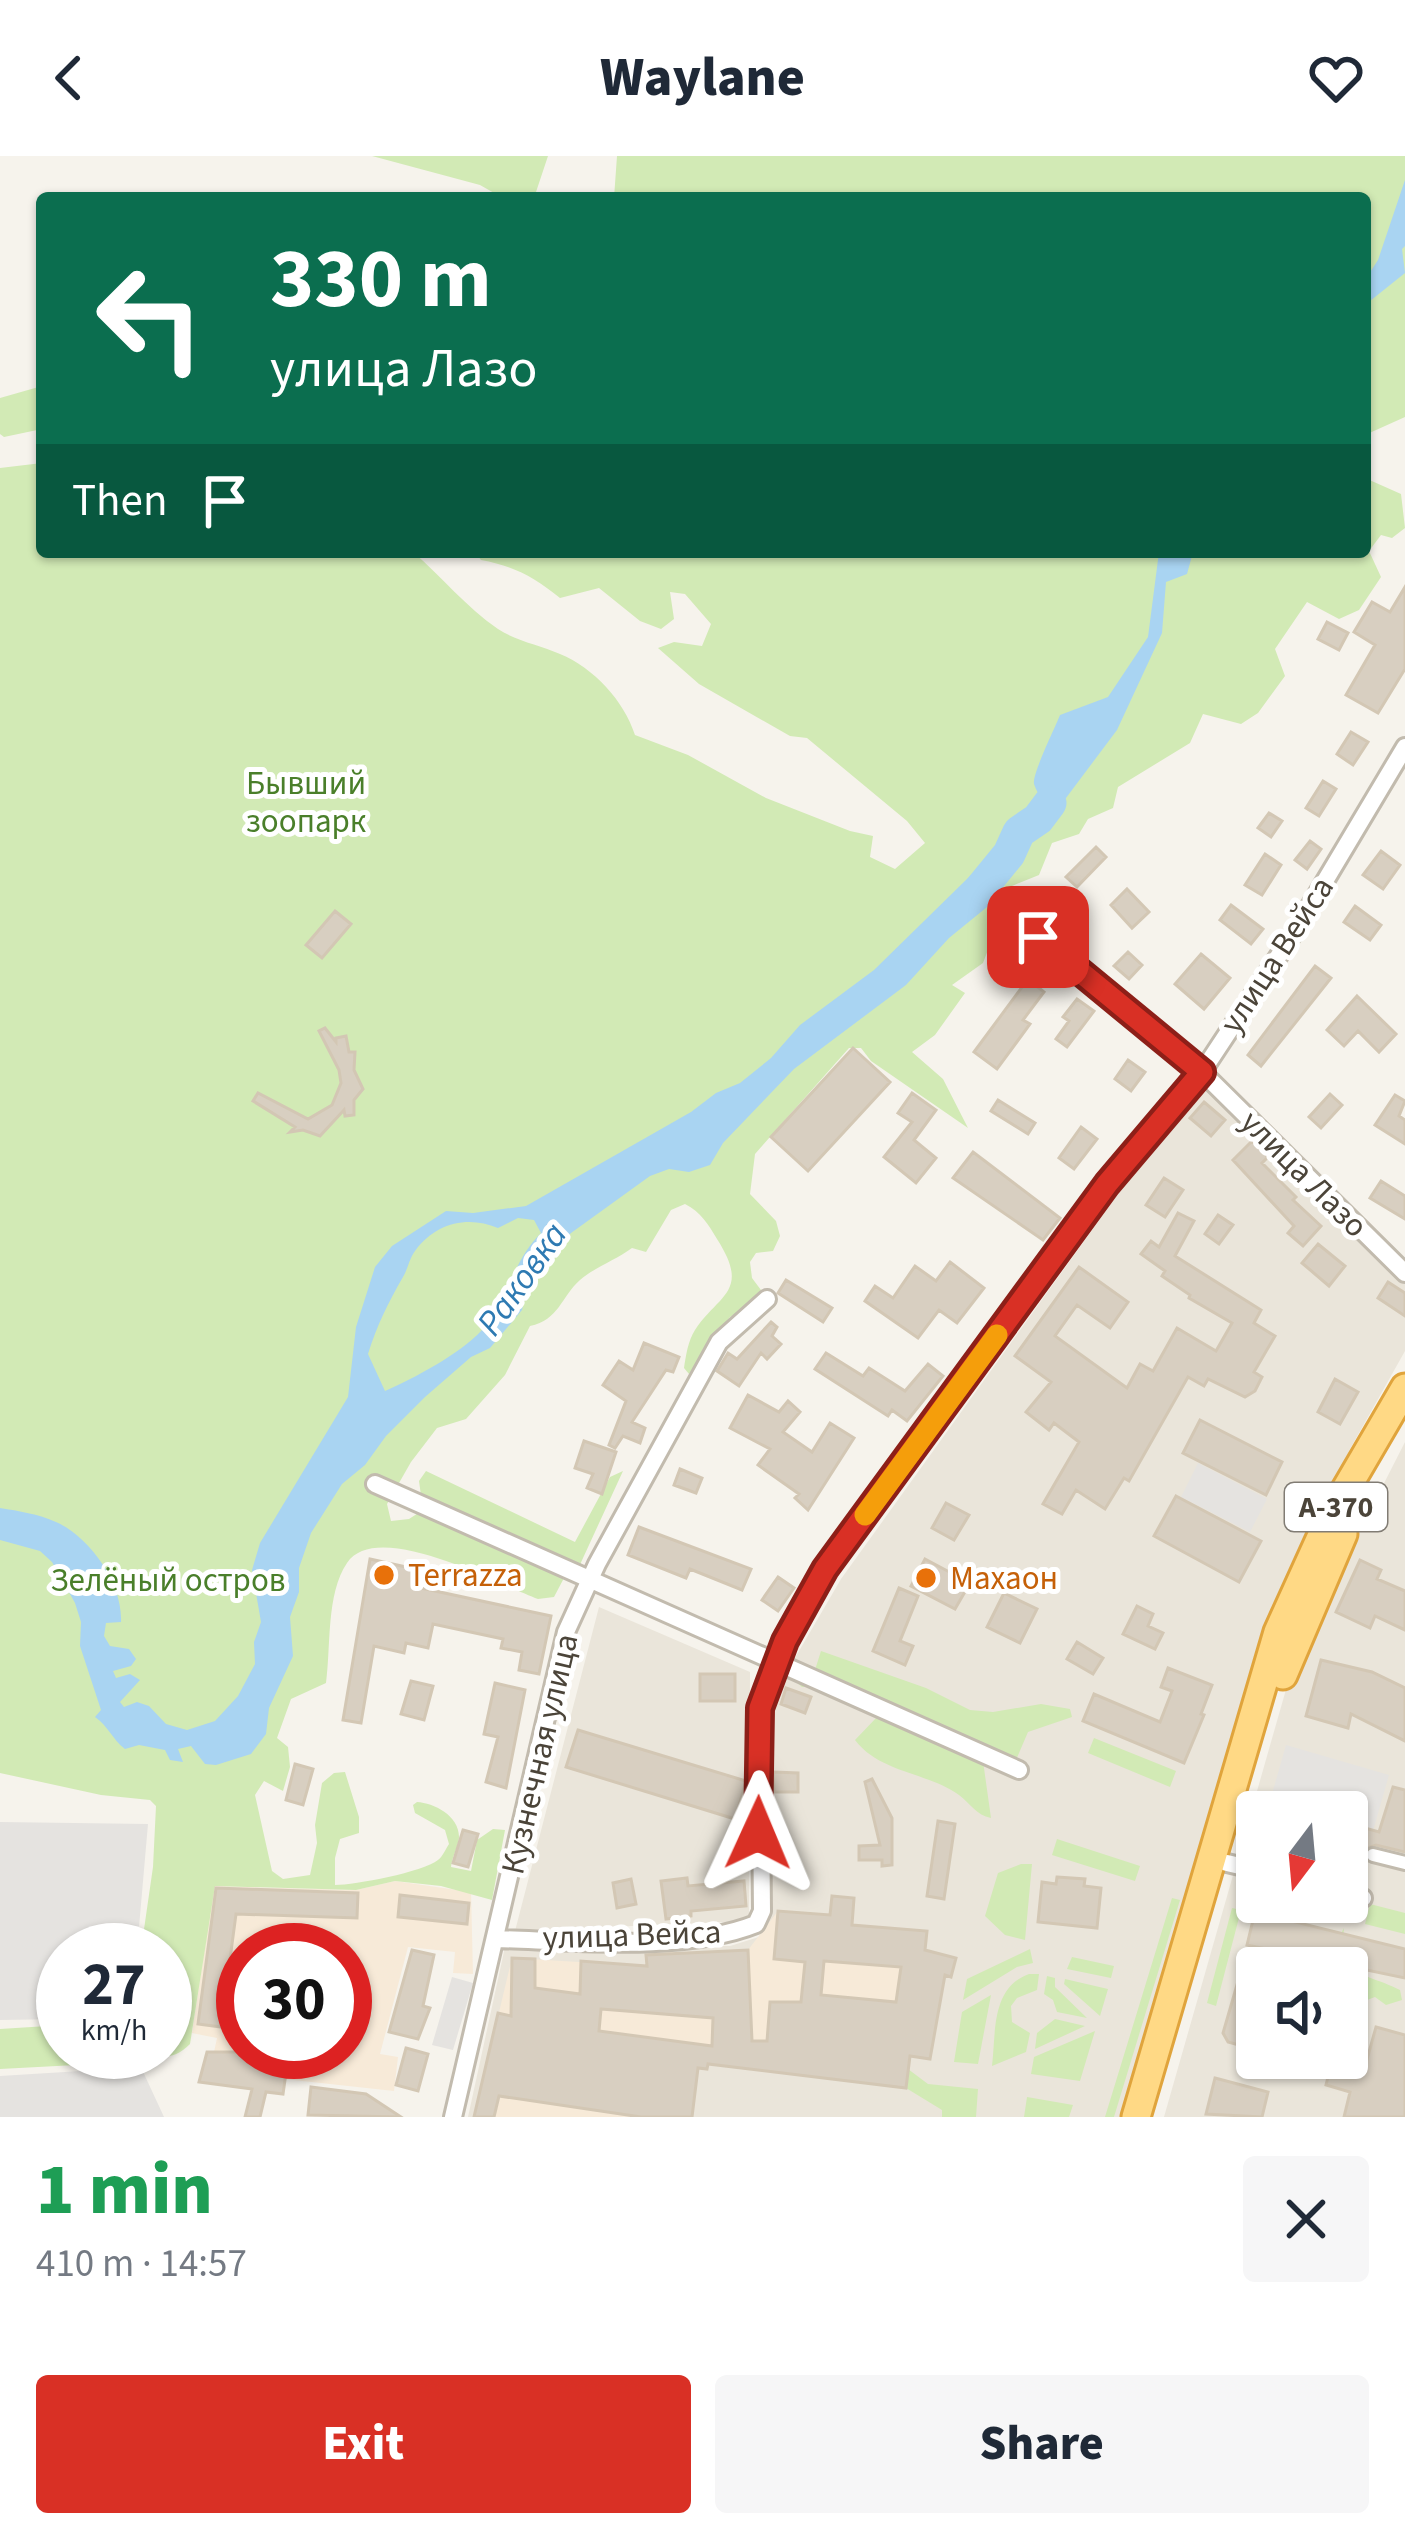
<!DOCTYPE html>
<html lang="en">
<head>
<meta charset="utf-8">
<style>
	:root { --surface:#fff; --page:#f6f6f7; --text:#1f2937; --muted:#747a83; --accent:#d93025 }
	body { margin:0; font-family:"Source Sans 3",sans-serif; background:var(--page); color:var(--text); height:100vh; display:flex; flex-direction:column; font-size:45px; white-space:nowrap }
	* { box-sizing:border-box; margin:0 }
	p { font-size:39px; color:var(--muted) }
	.icon { flex:none; width:66px; height:66px; fill:none; stroke:currentColor; stroke-width:2; stroke-linecap:round; stroke-linejoin:round }
	.map { position:relative; height:1961px; overflow:hidden }
	.details { display:flex; flex-direction:column; background:var(--surface); flex:1 }
	.details>* { flex:none }
	.banner { position:absolute; left:36px; top:36px; width:1335px; height:366px; border-radius:12px; box-shadow:0 3px 9px #0004; background:#0b6e4f; color:#fff; overflow:hidden }
	.needle { width:78px; rotate:196deg }
	.controls { position:absolute; left:1236px; top:1635px; display:grid; gap:24px }
	.controls a { display:grid; place-items:center; width:132px; height:132px; border-radius:12px; background:var(--surface); box-shadow:0 3px 9px #0004; font-size:60px }
	.speed { position:absolute; left:36px; top:1767px; display:flex; gap:24px; font-size:60px; font-weight:700; text-align:center }
	.speed>* { display:grid; place-content:center; width:156px; height:156px; border-radius:50%; background:var(--surface); box-shadow:0 3px 9px #0004; line-height:1 }
	.speed small { font-size:30px; font-weight:400 }
	.speed .limit { border:18px solid #d22; background:#fff; color:#111 }
	.pin { position:absolute; display:grid; place-items:center; width:102px; height:102px; color:#fff; margin:-51px; border-radius:24px; box-shadow:0 6px 18px #0006 }
	.me { position:absolute; width:132px; margin:-66px; rotate:1deg; stroke-linejoin:round; filter:drop-shadow(0 0 9px #0008) }
	.turn { display:flex; align-items:center; gap:42px; height:252px; padding:0 36px; font-size:54px }
	.turn .icon { width:156px; height:156px; stroke-width:2.5 }
	.turn b { display:block; font-size:84px; line-height:102px }
	.then { display:flex; align-items:center; height:114px; padding:0 36px; background:#0003; gap:24px; font-size:45px }
	.round { display:grid; place-items:center; flex:none; width:126px; height:126px; border-radius:12px; background:var(--page) }
	.headline { display:flex; align-items:center; justify-content:space-between; height:204px; padding:0 36px }
	h1 { font-size:72px; font-weight:800; line-height:90px; color:#1e9e55 }
	.button { display:flex; gap:24px; margin-top:auto; padding:24px 36px }
	.button a { flex:1; height:138px; border-radius:12px; background:var(--accent); color:#fff; font-size:48px; font-weight:800; line-height:138px; text-align:center }
	.button a+a { background:var(--page); color:var(--text) }
	header { display:flex; justify-content:space-between; align-items:center; height:156px; padding:0 36px; background:var(--surface); font-size:54px; font-weight:800 }
	.map>svg:first-child { display:block }
</style>
</head>
<body>
<header><svg class="icon" aria-label="back" viewBox="0 0 24 24"><path d="M15 5l-7 7 7 7"/></svg>Waylane<svg class="icon" aria-label="heart" viewBox="0 0 24 24"><path d="M12 20l-8-8c-3-5 5-10 8-4 3-6 11-1 8 4z"/></svg></header>
<div class="map">
<svg width="1405" height="1961" viewBox="0 0 1405 1961">
	<rect width="100%" height="100%" fill="#f6f3ec"/>
	<!-- residential -->
	<path fill="#eae5da" fill-rule="evenodd" d="M1203,920L1405,1121V1195L1350,1293L1257,1490L1124,1961H468L505,1791L730,1790L762,1780L768,1750L764,1555L841,1423Z
		M1405,1286V1961H1164L1295,1502ZM1257,1656H1347V1746H1257ZM1257,1812H1347V1902H1257Z
		M599,1451L750,1516L749,1765L515,1775Z"/>
	<!-- commercial -->
	<path fill="#f7ead8" fill-rule="evenodd" d="M395,1725L471,1736L473,1818L453,1817L455,1796L408,1791L380,1898L398,1901L394,1935L210,1915L217,1882L192,1877L214,1730L356,1734ZM243,1794H345V1896H243Z
		M832,1740L854,1742L853,1769L927,1775L923,1820L944,1825L930,1903L911,1900L908,1913L708,1908L707,1913L698,1912L692,1961H474L512,1802L646,1810V1797L748,1794L778,1755L829,1759Z"/>
	<!-- green -->
	<path fill="#d2eab5" d="M372,0H548L534,42H503L480,29Z
		M617,0H1405V261L1365,279V42H614Z
		M42,230V273L4,281L0,278V242Z
		M42,307V396H413C442,421 466,451 498,473C516,485 540,489 560,498C594,512 624,545 635,579L688,599L766,642L850,675L873,680L870,701L895,713L925,687L907,665L807,582L790,580L699,528L658,492L674,486L702,490L711,468L685,438L670,436L674,463L661,473L640,465L599,432L560,442C534,421 514,410 481,404L475,396H1365V322L1401,338L1405,372L1392,382L1381,379L1369,395L1381,421L1359,454L1339,463L1307,446L1275,493L1285,520L1258,557L1241,568L1203,558L1190,587L1118,631L1113,652L1088,663L1079,678L1052,687L1039,719L1012,730L983,807L952,829L965,837L935,879L912,896L943,923L968,972L871,905L861,892H849L755,998L750,1038L776,1065L780,1080L773,1095L756,1097L750,1106L752,1122L761,1134L748,1151L730,1161L689,1218L684,1212C686,1199 688,1185 695,1174C719,1138 751,1136 717,1083C708,1068 701,1056 685,1048L671,1054L646,1096L632,1092C616,1104 595,1111 580,1124C561,1141 559,1164 530,1170L505,1219L466,1263L437,1272L411,1306L387,1348L391,1365L409,1363L423,1354L419,1325L426,1315L575,1386L610,1321L623,1315L572,1426L564,1422L554,1441L538,1443C498,1428 377,1362 347,1407C326,1438 331,1491 326,1527L291,1543L277,1582L288,1591L290,1611L283,1635L264,1625L255,1639L272,1715L283,1723L310,1719L317,1687L315,1669L322,1627L334,1617L345,1616L359,1661V1677L340,1683L335,1702V1729C355,1729 423,1716 438,1704C443,1700 445,1694 449,1688L445,1674L415,1657L413,1649L417,1646C434,1647 460,1660 459,1682C458,1691 452,1701 451,1711L471,1715L477,1684L493,1673L505,1674L492,1744L441,1730L395,1725L356,1734L215,1730L190,1888C173,1905 159,1902 136,1896H165V1794H141L153,1711L156,1650L150,1644L101,1639L0,1617V312Z
		M821,1495L926,1532L970,1554L993,1556L1041,1548L1070,1553L1072,1561L1028,1576L1016,1604L987,1594L983,1605L991,1662C976,1659 971,1648 959,1639C927,1616 880,1617 855,1584L877,1561L871,1540L820,1530L802,1531L795,1525L796,1520L815,1514Z
		M1094,1582L1176,1615L1170,1631L1088,1597Z
		M1057,1683L1140,1710L1135,1725L1052,1699Z
		M1021,1708H1032L1025,1784L1005,1779L985,1760L998,1717Z
		M1172,1742L1180,1744L1114,1961H1105Z
		M1370,1748L1405,1757V1778L1365,1768Z
		M1232,1752L1241,1754L1216,1850L1207,1847Z
		M1344,1772L1341,1805C1357,1820 1381,1824 1400,1834L1402,1844L1386,1849L1375,1841L1367,1844L1347,1825V1812H1322Z
		M1030,1793L1033,1807L1017,1811L963,1844L967,1823Z
		M1072,1801L1114,1810L1111,1822L1067,1813Z
		M1029,1818H1039L1037,1834L1017,1842L1011,1850L1012,1866L1030,1877L1026,1896L992,1910C996,1876 991,1832 1029,1818Z
		M1047,1820L1055,1822V1831L1087,1862L1057,1856L1053,1844L1044,1838Z
		M1065,1823L1108,1833L1100,1860L1064,1828Z
		M991,1839L978,1908L954,1906L962,1856Z
		M1055,1863L1085,1870L1035,1893L1037,1877Z
		M63,1869V1896H91L76,1909L0,1913V1873Z
		M1095,1875L1080,1925L1031,1918L1034,1901Z
		M908,1913L928,1928L978,1933L976,1961H942V1954L906,1932Z
		M1027,1941L1073,1949L1069,1961H1024Z"/>
	<!-- parking -->
	<path fill="#e5e3e0" d="M1198,1307L1267,1343L1250,1376L1181,1341Z
		M1286,1589L1389,1619L1373,1675L1347,1667V1656H1308L1270,1645Z
		M0,1666L148,1668L137,1794H63V1863L0,1864Z
		M452,1821L473,1827L453,1894L432,1889Z
		M128,1907H139L164,1961H0V1920L97,1914Z"/>
	<!-- water -->
	<path fill="#a9d4f2" fill-rule="evenodd" d="M1405,24V90L1402,93L1405,117L1365,149V124L1378,104Z
		M1159,396H1193L1187,418L1166,426L1162,477L1117,574L1054,658L1034,678L1022,683L1019,667L1035,658L1043,648C1041,641 1036,635 1034,628C1032,618 1055,572 1060,559L1108,541L1148,481Z
		M1009,698L1012,704L992,747L949,782L906,829L794,913L723,987L710,1009L689,1016L669,1013L650,1020L571,1077L551,1097L526,1135L522,1154L490,1192L471,1201L425,1241L386,1280L365,1309L342,1328L311,1377L299,1412V1436L290,1461L293,1500L269,1552L266,1578L251,1598L216,1609L205,1608L191,1590L178,1593L183,1606L170,1604L165,1594L139,1589L125,1593C112,1583 109,1571 95,1561L101,1554L80,1490L81,1466L75,1447L52,1406L40,1395L0,1384V1352C19,1355 38,1358 56,1366C90,1381 123,1428 121,1466L106,1467L104,1480L110,1490L129,1493L136,1503L131,1510L113,1515L116,1522L130,1518L140,1524L120,1546L124,1551L137,1546L149,1550L166,1568L187,1574L215,1565L238,1540L255,1508L254,1486L261,1466L252,1414L260,1387L348,1241L356,1171L375,1111L392,1090L446,1055L473,1057L526,1050L691,956L716,937L740,927L771,902L800,869L874,814L970,720ZM518,1062L534,1064L541,1077C512,1105 508,1146 482,1174C459,1199 414,1222 385,1235L368,1198C377,1169 388,1147 403,1121C408,1113 409,1103 415,1095C435,1067 468,1059 498,1072Z"/>
	<g fill="none" stroke-linecap="round" stroke-linejoin="round">
		<!-- river -->
		<path stroke="#a9d4f2" stroke-width="33" d="M982,731L1009,698L1019,676L1038,663L1050,647"/>
	</g>
	<!-- building -->
	<path fill="#d8cfc1" stroke="#d3c7b4" stroke-width="3" fill-rule="evenodd" d="M1405,431V513L1378,557L1346,539L1375,489L1354,476L1372,446L1390,456Z
		M1327,466L1348,477L1339,494L1318,483Z
		M1351,576L1368,586L1353,609L1337,598Z
		M1323,625L1336,633L1319,660L1306,652Z
		M1269,657L1282,665L1271,681L1258,672Z
		M1310,685L1321,693L1307,713L1295,704Z
		M1096,691L1106,701L1077,731L1066,721Z
		M1381,695L1400,709L1383,733L1363,719Z
		M1265,698L1281,709L1262,739L1245,729Z
		M1127,733L1149,756L1132,772L1111,749Z
		M1064,737L1082,752L1068,768L1050,753Z
		M1231,749L1263,773L1251,788L1220,764Z
		M1355,750L1381,769L1370,784L1344,766Z
		M335,755L351,768L322,802L306,789Z
		M1128,796L1142,809L1129,823L1114,810Z
		M1201,798L1230,822L1204,853L1175,828Z
		M1315,810L1331,822L1261,910L1248,899Z
		M1028,823L1044,836L1023,864L1030,868L997,913L974,896Z
		M1357,840L1396,878L1379,896L1358,875L1344,890L1327,874Z
		M1077,843L1094,855L1067,891L1056,883L1069,865L1063,861Z
		M325,872L336,886V882L346,880L349,896H355L354,914L363,933L354,944V959L345,960L344,954L320,980L303,974L290,976L295,971L253,945L258,937L308,963L332,949L341,927L339,914L319,875Z
		M853,892L890,926L808,1015L771,981Z
		M1128,904L1145,916L1131,935L1115,923Z
		M912,937L936,954L914,984L936,1002L916,1027L884,1001L912,966L898,957Z
		M1330,938L1342,949L1321,972L1309,961Z
		M1395,939L1405,945L1399,960L1405,964V988L1375,969Z
		M998,944L1035,967L1028,978L991,955Z
		M1204,946L1225,964L1211,980L1190,962Z
		M1081,971L1097,983L1074,1013L1059,1002Z
		M1252,985L1268,1001L1262,1007L1296,1041L1293,1044L1321,1070L1303,1090L1288,1077L1294,1070L1233,1004Z
		M973,996L1060,1062L1043,1084L953,1022Z
		M1164,1022L1183,1034L1165,1061L1146,1049Z
		M1381,1025L1405,1040V1063L1370,1042Z
		M1178,1057L1194,1065L1175,1100L1261,1154L1254,1167L1275,1180L1254,1216L1262,1221L1255,1235L1245,1241L1208,1223L1204,1230L1188,1221L1129,1325L1124,1322L1105,1353L1076,1334L1062,1358L1043,1348L1079,1286L1054,1267L1049,1274L1026,1256L1051,1226L1015,1200L1079,1111L1128,1146L1110,1172L1077,1149L1055,1180L1127,1232L1140,1208L1153,1215L1177,1172L1216,1195L1232,1167L1189,1142L1190,1139L1162,1120L1165,1115L1141,1098L1151,1085L1159,1091Z
		M1218,1059L1233,1069L1219,1088L1205,1078Z
		M1318,1088L1345,1110L1329,1130L1302,1107Z
		M950,1106L984,1132L957,1167L939,1154L918,1182L865,1145L875,1130L893,1142L915,1110L936,1125Z
		M786,1124L832,1152L823,1166L778,1137Z
		M1388,1126L1405,1137V1160L1378,1142Z
		M771,1166L777,1171L772,1180L781,1188L767,1203L761,1197L739,1230L717,1215L728,1197L737,1203Z
		M644,1187L679,1201L673,1216L666,1214L632,1266L645,1272L640,1287L623,1280L615,1292L609,1289L626,1245L603,1229L619,1205L633,1214Z
		M826,1197L863,1220L869,1212L905,1235L928,1208L943,1220L907,1265L892,1254L888,1260L815,1213Z
		M1335,1223L1358,1236L1340,1268L1318,1256Z
		M748,1239L779,1256L788,1245L800,1256L783,1276L812,1296L830,1267L854,1282L808,1354L795,1342L799,1338L758,1309L770,1293L730,1272Z
		M1200,1264L1282,1306L1266,1339L1183,1297Z
		M584,1285L616,1296L602,1338L587,1332L593,1318L575,1312Z
		M680,1313L702,1322L696,1337L674,1329Z
		M1176,1340L1261,1385L1239,1426L1154,1380Z
		M946,1347L969,1359L954,1384L932,1372Z
		M639,1371L751,1413L742,1434L690,1413L686,1422L628,1399Z
		M370,1403L415,1413L412,1430L551,1460L539,1518L519,1514L522,1496L501,1492L503,1483L433,1468L428,1492L406,1487L404,1497L374,1490L361,1567L343,1564Z
		M925,1403L970,1427L955,1453L911,1430Z
		M1360,1404L1381,1414L1377,1423L1405,1435V1474L1375,1460L1370,1472L1336,1456Z
		M778,1421L794,1432L778,1455L762,1444Z
		M899,1432L918,1440L900,1485L913,1490L905,1509L873,1495Z
		M1004,1437L1037,1453L1020,1487L987,1471Z
		M1137,1450L1153,1458L1148,1470L1163,1477L1155,1493L1123,1478Z
		M1077,1486L1103,1502L1093,1518L1067,1503Z
		M1321,1504L1372,1516L1405,1532V1585L1351,1558L1348,1572L1306,1560Z
		M1168,1512L1212,1529L1201,1558L1204,1559L1184,1607L1083,1565L1094,1538L1160,1566L1172,1535L1161,1531Z
		M700,1518H735V1545H700Z
		M411,1525L433,1530L424,1564L401,1558Z
		M495,1527L525,1534L506,1632L486,1626L498,1581L484,1578Z
		M786,1532L811,1541L805,1557L781,1548Z
		M578,1574L746,1625L735,1663L566,1611Z
		M295,1608L313,1613L303,1649L286,1644Z
		M773,1616L798,1617V1636H774Z
		M872,1623L892,1662V1709L882,1710V1704H859V1690L880,1689L865,1626Z
		M1393,1631L1405,1634V1696L1376,1689L1365,1693L1347,1688V1667L1379,1676Z
		M938,1665L955,1668L944,1743L927,1740Z
		M463,1674L478,1678L468,1711L453,1707Z
		M788,1677L795,1706L777,1710L774,1680Z
		M1057,1721L1085,1723L1084,1730L1101,1732L1097,1772L1038,1766L1042,1726L1056,1728Z
		M687,1722L688,1730L744,1725L746,1750L691,1755V1760L666,1763L661,1725Z
		M631,1723L636,1748L617,1752L613,1727Z
		M216,1732L358,1737L357,1762L236,1758L221,1871L198,1868Z
		M400,1739L469,1747L467,1768L398,1761Z
		M832,1740L854,1742L852,1769L927,1775L925,1794L956,1802L951,1821L945,1819L930,1903L910,1900L906,1932L708,1908L707,1913L698,1912L692,1961H641L499,1940L494,1961H474L498,1857L511,1860L512,1802L535,1803V1832L580,1838L581,1805L647,1810L646,1799L748,1794L752,1885H767L770,1846H801L805,1806L774,1803L778,1755L830,1759ZM824,1805L901,1811L896,1846L821,1839ZM601,1853L713,1862L712,1890L599,1875Z
		M1255,1756L1405,1793V1822L1247,1789Z
		M412,1794L434,1799L423,1850L430,1852L418,1883L389,1876Z
		M1241,1815L1257,1820L1251,1842L1257,1843V1894L1228,1886L1223,1877Z
		M1376,1871L1405,1879V1961H1344L1350,1936L1326,1929L1331,1909L1363,1918Z
		M406,1892L428,1898L418,1935L396,1929Z
		M207,1896H289L283,1938L266,1936L260,1961H245L252,1933L199,1926Z
		M1215,1922L1268,1936L1262,1961L1206,1958Z
		M311,1931L366,1938L401,1961L308,1959Z"/>
	<g fill="none" stroke-linecap="round" stroke-linejoin="round">
		<!-- pedestrian casing -->
		<g stroke="#c2bbae" stroke-width="18">
			<path id="pedestrian" d="M1373,1699L1405,1707"/>
		</g>
		<!-- minor casing -->
		<g stroke="#c2bbae" stroke-width="22">
			<path id="minor" d="M1038,781L1202,916L1405,1117
				M375,1328L1019,1614
				M1227,1707L1257,1714
				M1347,1738L1363,1742
				M497,1783C572,1785 687,1796 756,1768L762,1755L760,1552L785,1485L825,1413L1037,1124L1107,1028L1202,916L1297,772L1405,591
				M453,1961L566,1476L597,1408L719,1186L767,1143"/>
		</g>
		<!-- trunk casing -->
		<g stroke="#e0a43c" stroke-width="33">
			<path id="trunk" d="M1283,1519L1343,1378
				M1136,1961L1278,1476L1332,1357L1405,1232"/>
		</g>
		<!-- pedestrian -->
		<use href="#pedestrian" stroke="#fff" stroke-width="12"/>
		<!-- minor -->
		<use href="#minor" stroke="#fff" stroke-width="16"/>
		<!-- trunk -->
		<use href="#trunk" stroke="#ffd985" stroke-width="27"/>
	</g>
	<g fill="none" stroke-linecap="round" stroke-linejoin="round">
		<!-- route casing -->
		<g stroke="#8d1f18" stroke-width="30">
			<path id="route" d="M758,1677L760,1552L785,1485L825,1413L1107,1028L1202,916L1038,781"/>
		</g>
		<!-- route -->
		<use href="#route" stroke="#d93025" stroke-width="21"/>
		<!-- slow -->
		<path stroke="#f59e0b" stroke-width="21" d="M865,1359L997,1179"/>
	</g>
	<!-- markers -->
	<g fill="#e8710a" stroke="#fff" stroke-width="4.5">
		<circle cx="384" cy="1419" r="12"/>
		<circle cx="926" cy="1422" r="12"/>
	</g>
	<g text-anchor="middle" dominant-baseline="central" stroke-width="10" stroke-linejoin="round" paint-order="stroke">
		<!-- shield labels -->
		<rect fill="#fff" stroke="#817c74" stroke-width="3" x="1285" y="1327" width="102" height="48" rx="9"/>
		<g font-size="30" font-weight="bold" fill="#4b4439">
			<text x="1336" y="1351">А-370</text>
		</g>
		<!-- park labels -->
		<g font-size="33" fill="#4a7f2a" stroke="#fff">
			<text x="306" y="627">Бывший<tspan x="306" dy="38">зоопарк</tspan></text>
			<text x="168" y="1424">Зелёный остров</text>
		</g>
		<!-- street labels -->
		<g font-size="33" fill="#4b4439" stroke="#fff">
			<text transform="translate(1277 799) rotate(-57)">улица Вейса</text>
			<text transform="translate(1304 1018) rotate(45)">улица Лазо</text>
			<text transform="translate(540 1598) rotate(-77)">Кузнечная улица</text>
			<text transform="translate(632 1779) rotate(-2)">улица Вейса</text>
		</g>
		<!-- food labels -->
		<g font-size="33" fill="#c56008" stroke="#fff" text-anchor="start">
			<text x="408" y="1419">Terrazza</text>
			<text x="950" y="1422">Махаон</text>
		</g>
		<!-- water labels -->
		<g font-size="36" font-style="italic" fill="#2e7ab2" stroke="#fff">
			<text transform="translate(522 1123) rotate(-55)">Раковка</text>
		</g>
	</g>
</svg>
<div class="controls">
<a><svg class="needle" viewBox="-14 -14 28 28"><path d="M0-13l5 13h-10z" fill="#e53935"/><path d="M0 13l5-13h-10z" fill="#747a83"/></svg></a>
<a><svg class="icon" aria-label="sound" viewBox="0 0 24 24"><path d="M4 9h4l5-4v14l-5-4H4zM17 9q2 3 0 6"/></svg></a>
</div>
<div class="speed"><div>27<small>km/h</small></div><div class="limit">30</div></div>
<div class="pin" style="left:1038px;top:781px;background:#d93025"><svg class="icon" aria-label="arrive" viewBox="0 0 24 24"><path d="M6 21V4h12l-3 4 3 4H6"/></svg></div>
<svg class="me" style="left:758px;top:1677px" viewBox="-20 -20 40 40"><path d="M0-17L14 15 0 8-14 15z" fill="#d93025" stroke="#fff" stroke-width="4"/></svg>
<div class="banner">
<div class="turn"><svg class="icon" aria-label="left" viewBox="0 0 24 24"><path d="M17 20v-9H6M10 6l-5 5 5 5"/></svg><div><b>330 m</b>улица Лазо</div></div>
<div class="then">Then<svg class="icon" aria-label="arrive" viewBox="0 0 24 24"><path d="M6 21V4h12l-3 4 3 4H6"/></svg></div>
</div>
</div>
<section class="details">
<div class="headline"><div><h1>1 min</h1><p>410 m · 14:57</p></div><a class="round"><svg class="icon" aria-label="close" viewBox="0 0 24 24"><path d="M6 6l12 12M18 6L6 18"/></svg></a></div>
<div class="button"><a>Exit</a><a>Share</a></div>
</section>
</body>
</html>
